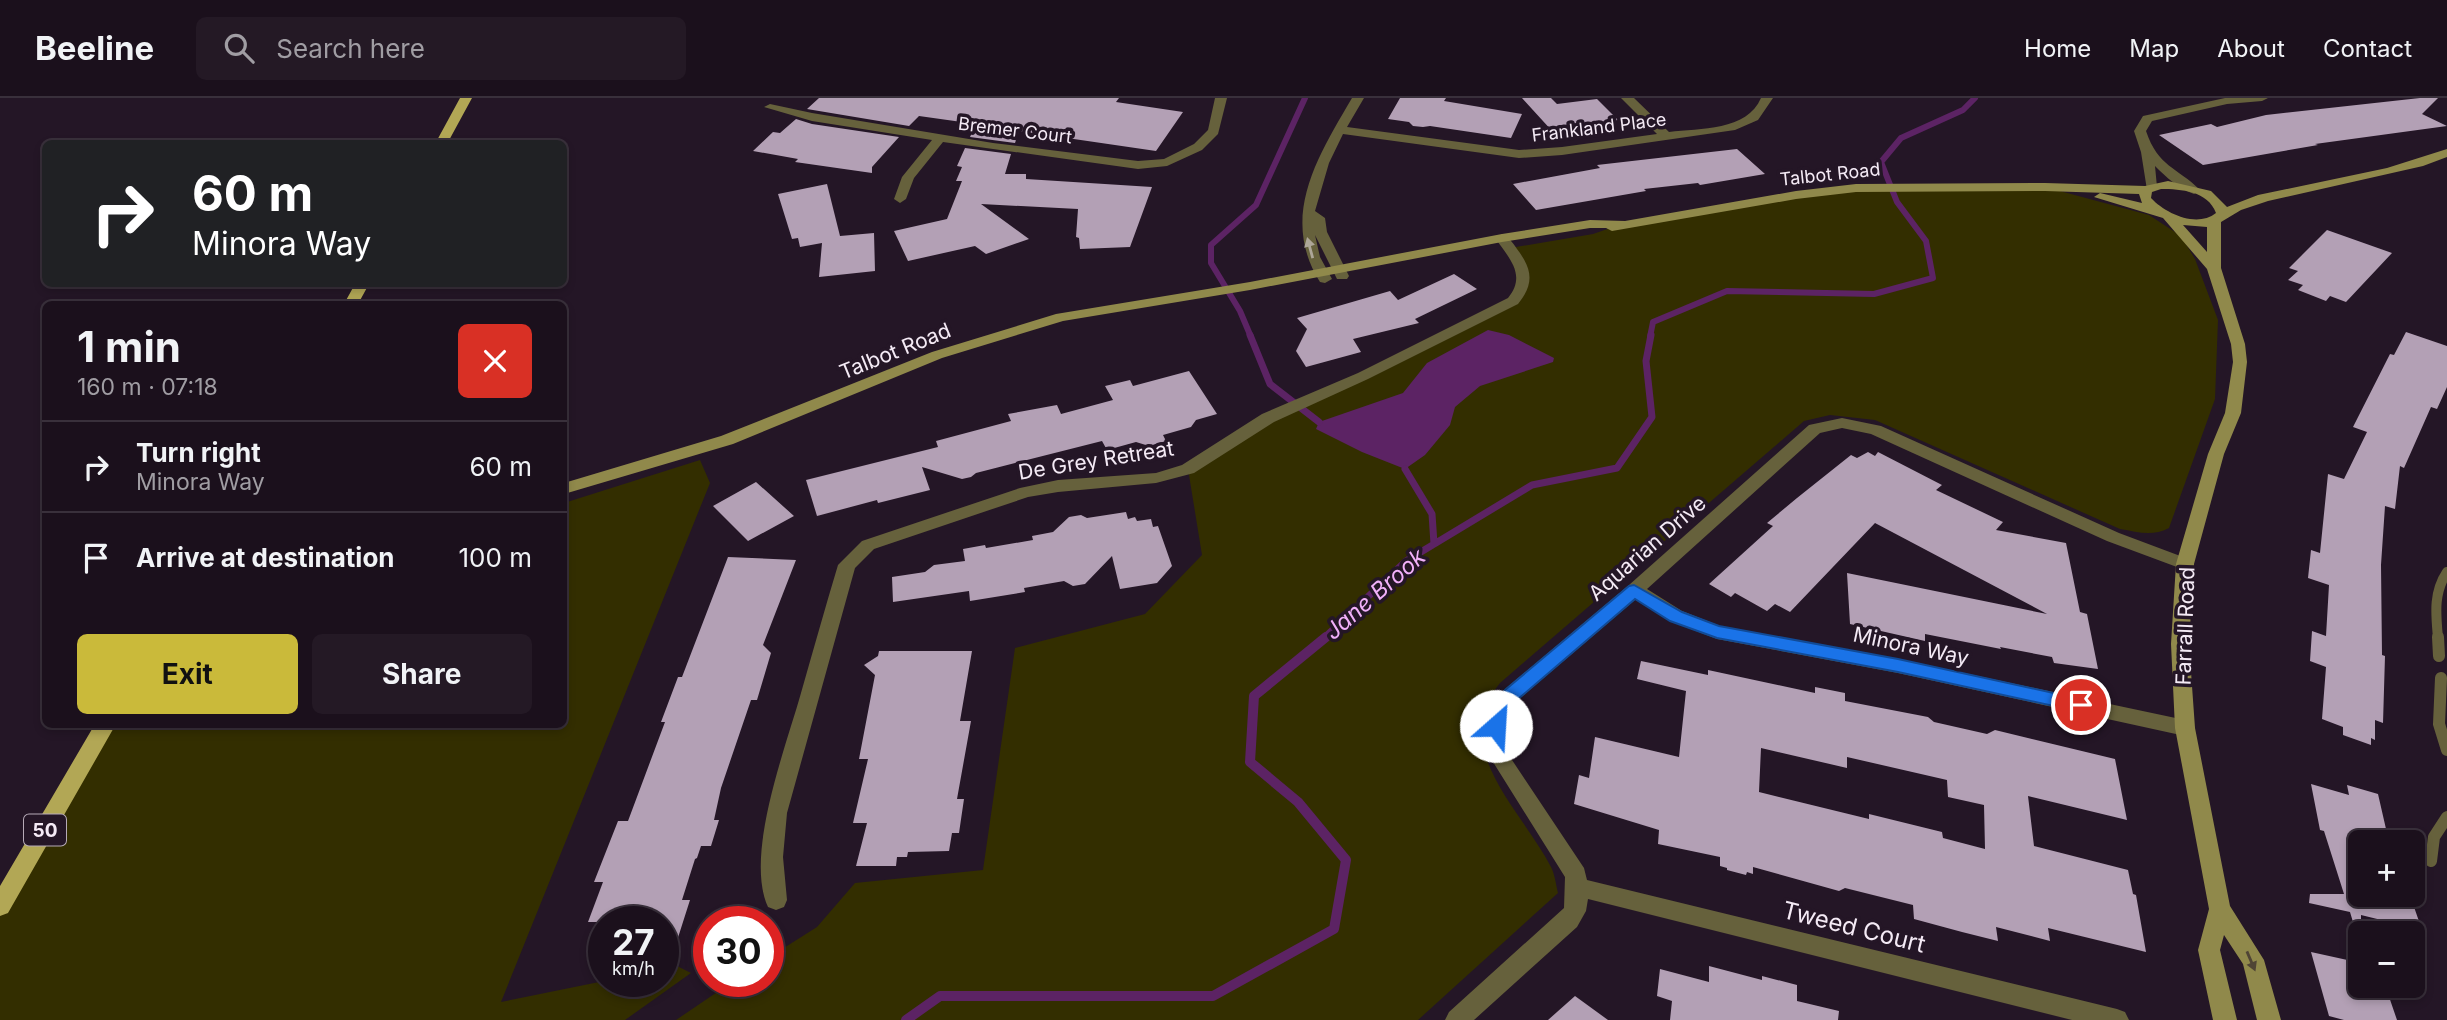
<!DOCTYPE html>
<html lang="en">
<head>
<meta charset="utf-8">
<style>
	:root { --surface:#1b101c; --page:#241925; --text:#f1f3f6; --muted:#a09da3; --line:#39303b; --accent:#caba3a }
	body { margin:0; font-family:Inter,sans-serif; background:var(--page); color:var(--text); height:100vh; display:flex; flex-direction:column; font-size:26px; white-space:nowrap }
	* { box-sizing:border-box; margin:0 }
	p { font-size:23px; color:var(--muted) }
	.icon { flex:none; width:38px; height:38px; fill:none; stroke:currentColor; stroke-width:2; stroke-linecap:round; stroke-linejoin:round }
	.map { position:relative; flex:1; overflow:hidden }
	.sheet { position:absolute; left:42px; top:203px; width:525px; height:427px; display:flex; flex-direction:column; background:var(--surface); border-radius:10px; box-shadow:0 4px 10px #0003,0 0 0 2px var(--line) }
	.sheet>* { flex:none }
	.guide { position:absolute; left:42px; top:42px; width:525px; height:147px; border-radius:10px; box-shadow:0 4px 10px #0003,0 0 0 2px var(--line); background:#202124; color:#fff; overflow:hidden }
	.controls { position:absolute; left:2348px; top:732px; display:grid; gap:14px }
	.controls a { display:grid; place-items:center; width:77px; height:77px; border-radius:10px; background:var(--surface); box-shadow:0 4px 10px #0003,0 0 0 2px var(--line); font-size:35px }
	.speed { position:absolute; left:588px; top:808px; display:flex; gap:14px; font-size:35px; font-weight:700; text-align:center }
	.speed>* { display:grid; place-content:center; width:91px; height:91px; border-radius:50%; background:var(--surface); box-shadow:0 4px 10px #0003,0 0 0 2px var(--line); line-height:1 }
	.speed small { font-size:18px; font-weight:400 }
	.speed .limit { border:10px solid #d22; background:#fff; color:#111 }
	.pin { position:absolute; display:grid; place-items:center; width:60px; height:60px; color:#fff; margin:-30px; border:4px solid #fff; border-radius:50%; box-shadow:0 2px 7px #0007 }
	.me { position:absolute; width:77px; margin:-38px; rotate:26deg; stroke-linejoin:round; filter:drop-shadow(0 0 5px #0008) }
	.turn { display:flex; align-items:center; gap:24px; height:147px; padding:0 35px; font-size:32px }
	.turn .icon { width:91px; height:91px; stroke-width:2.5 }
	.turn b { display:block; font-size:49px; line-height:60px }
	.round { display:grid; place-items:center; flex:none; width:74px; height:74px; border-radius:10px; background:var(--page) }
	.headline { display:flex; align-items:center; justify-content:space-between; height:119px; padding:0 35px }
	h1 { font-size:42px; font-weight:700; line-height:52px }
	.primary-button { display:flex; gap:14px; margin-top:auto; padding:14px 35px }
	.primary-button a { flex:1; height:80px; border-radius:10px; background:var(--accent); color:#111; font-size:28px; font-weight:700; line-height:80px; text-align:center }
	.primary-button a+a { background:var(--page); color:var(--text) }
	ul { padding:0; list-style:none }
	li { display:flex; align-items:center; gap:21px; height:91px; padding:0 35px; border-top:2px solid var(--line) }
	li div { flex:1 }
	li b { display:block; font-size:26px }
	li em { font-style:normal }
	header { display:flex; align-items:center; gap:42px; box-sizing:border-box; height:98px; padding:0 35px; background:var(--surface); border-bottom:2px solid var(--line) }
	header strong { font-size:33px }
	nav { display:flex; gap:38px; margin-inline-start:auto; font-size:24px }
	.search { width:490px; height:63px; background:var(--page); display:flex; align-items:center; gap:18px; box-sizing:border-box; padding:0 24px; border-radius:10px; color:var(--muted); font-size:26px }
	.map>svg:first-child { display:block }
</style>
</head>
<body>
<header>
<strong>Beeline</strong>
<div class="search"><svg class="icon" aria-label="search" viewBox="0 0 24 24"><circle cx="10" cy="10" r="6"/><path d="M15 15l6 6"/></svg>Search here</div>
<nav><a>Home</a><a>Map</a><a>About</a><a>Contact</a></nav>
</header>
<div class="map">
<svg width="2447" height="922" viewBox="0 0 2447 922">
	<rect width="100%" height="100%" fill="#241626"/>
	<!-- green -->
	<path fill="#332e00" d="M2045,89L2149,117L2181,138L2195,161L2218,222L2215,301L2169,430C2152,439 2138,434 2120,431L1875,322L1830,317L1804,323L1500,585C1447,649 1522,712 1551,769C1555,777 1556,787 1558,795L1418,922H676L732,884H768V860L817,829L855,785L983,772L1015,550L1145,516L1202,457L1188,371L1256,327L1521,195L1510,150L1593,136L1622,126L1822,93Z
		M700,362L710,385L501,904L604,883L663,884V871L677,868L691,875L625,922H0V812L106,627L564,626V405Z"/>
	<!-- water -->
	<path fill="#5c2364" d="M1488,232L1509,237L1554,260L1553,264L1480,288L1455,309L1450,327L1425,357L1405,371L1362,354L1316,331L1319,324L1403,295L1427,265Z"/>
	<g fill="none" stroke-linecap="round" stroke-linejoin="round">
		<!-- stream-far2 -->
		<path stroke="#5c2364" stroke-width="6" d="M1251,239L1240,213L1211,165V147L1256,107L1305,0
			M1650,239L1653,224L1727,193L1874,196L1933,180L1926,143L1897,104L1881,64L1901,40L1963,12L1975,0"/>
		<!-- stream-far1 -->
		<path stroke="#5c2364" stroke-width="7" d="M1250,237L1270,286L1319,324
			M1405,371L1432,416L1434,446
			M1324,540L1406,463L1532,387L1617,370L1652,319L1646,263L1651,237"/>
		<!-- stream -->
		<path stroke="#5c2364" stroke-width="10" d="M906,922L940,898H1213L1334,831L1346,762L1298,704L1250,664L1254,598L1326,539"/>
	</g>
	<!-- building -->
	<path fill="#b3a0b5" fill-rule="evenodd" d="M819,0H1119L1116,4L1183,14L1156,53L1019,33L1015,45L970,39L976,26L919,18L909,28L807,11Z
		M1400,0H1446L1444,3L1522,16L1511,40L1430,28L1423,29L1413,28L1409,24L1388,21Z
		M1522,0H1551L1557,6L1597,1L1618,22L1553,34Z
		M2420,0H2438L2422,16L2447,28L2315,46L2318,47L2203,67L2159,37L2211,26L2217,29L2266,17Z
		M796,21L812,26L899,39L872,69V75L795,64L798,61L753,53L773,34L780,35Z
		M965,50L1011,56L1005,76H1026V81L1152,89L1130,149L1080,151L1079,140L1076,139L1078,111L981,106L1029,141L986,156L975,148L908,163L894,133L947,121L962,83H956L962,69L957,68Z
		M1737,51L1765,76L1700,87L1698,85L1644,91L1646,93L1536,112L1513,86L1600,70L1597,67Z
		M827,86L840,138L874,135L875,173L819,179L822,145L800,149L798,140L792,141L778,96Z
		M2327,132L2392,155L2346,204L2330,198L2326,203L2298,192L2303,187L2288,182L2298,173L2289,170Z
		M1454,176L1477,191L1415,221L1419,225L1353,241L1361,254L1306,269L1296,253L1307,231L1297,220L1390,193L1398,202Z
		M2406,234L2447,248V289L2437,311L2431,309L2404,370L2400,368L2395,411L2385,408L2381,467L2382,557L2385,558L2383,625L2375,622V642L2371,640V647L2343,637V629L2322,621L2326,569L2310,563L2312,533L2326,538L2329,487L2308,480L2311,452L2320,455L2328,376L2344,381L2367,334L2353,329L2390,256L2394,257Z
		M1189,273L1217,316L1196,322L1191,329L1163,337L1166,343L1149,348L1136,344L1107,352L1102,343L976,375L971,379L962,381L922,369L930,392L878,405L877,402L817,418L806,382L938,349L936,343L1011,323L1008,316L1057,307L1061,316L1113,302L1105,288L1130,282L1133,288Z
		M1868,354L1875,358L1878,354L1942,387L1936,392L2003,424L1996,432L2066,445L2080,514L2087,516L2098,571L2054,565L2052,559L2000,549L2001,551L1925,536V543L1850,526L1847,475L2047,516L1875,425L1790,514L1775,506L1767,513L1735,495L1731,499L1709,486L1773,428L1767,425L1797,400L1851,357L1857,360Z
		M756,384L794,418L748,443L713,408Z
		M1126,414L1128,421L1135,419L1137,423L1151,421L1153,429L1158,428L1172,468L1157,485L1120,491L1112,458L1085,486L1073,488L1064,483L1024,490L1025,494L970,503L969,493L893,504L892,479L925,474L934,467L965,463L963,451L985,447L986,450L1033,442L1032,438L1053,434L1069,419L1081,417L1087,420Z
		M728,459L796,462L763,547L771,555L757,602H751L721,690L714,722H719L711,748H701L697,760L695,761L682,802H690L668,871L663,870V824H588L603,784H594L618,723H628L665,624H661L678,579H682Z
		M879,553H972L960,623H971L957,701H964L959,735H952L949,753L908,754L907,759H897L896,768H856L867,725H853L868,661H859L875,577L864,567L878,558Z
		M1641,563L1708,577V572L1815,595V589L1845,595V603L1928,619L1934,624L1987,636L1995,632L2115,661L2127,722L2028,698L2034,748L2128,772L2133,796L2136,797L2146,854L2048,830L2050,843L1996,829L1998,843L1962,834L1914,821L1913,807L1845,790L1839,793L1753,769V776L1747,774L1746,777L1727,772V770L1720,768V759L1658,746L1659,732L1574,706L1579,677L1589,680L1595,639L1679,659L1686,593L1637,581ZM1761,650L1847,670V659L1947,682L1948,699L1984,707L1985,751L1943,740L1942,734L1869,716V721L1759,694Z
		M2311,686L2349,697L2347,687L2378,696L2389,744H2361V796H2397L2399,801L2413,806L2422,832L2361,817V833L2356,834L2350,814L2309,805L2310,796H2344L2324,733L2320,732Z
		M2311,854L2361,865V887H2385L2397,922H2344L2329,918Z
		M1709,868L1762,882V878L1797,887V903L1839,913L1838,922H1670L1672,903L1657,898L1660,871L1709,884Z
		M1575,898L1608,922H1548Z"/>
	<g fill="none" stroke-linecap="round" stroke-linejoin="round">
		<!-- service-far1 -->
		<path stroke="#66613c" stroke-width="10" d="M2438,540C2436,517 2433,495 2447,474"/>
		<!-- service -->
		<path stroke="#66613c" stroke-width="12" d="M2438,539L2439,558
			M2441,580L2439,626L2447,652
			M2431,763L2434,739L2447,719"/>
		<!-- minor -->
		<path fill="#66613c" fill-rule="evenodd" d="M1215,0H1227L1218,36L1202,52L1167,68L1138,71L943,44L914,80L906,101L900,105L894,101L902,79L932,42L812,23L764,9L770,6L812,15L993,45L1138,63L1164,61L1194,46L1208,32Z
			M1352,0H1364L1347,29L1519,52L1562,49L1657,36L1621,0H1634L1669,34C1700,30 1747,33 1761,0H1773L1758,22L1735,32L1562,57L1519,60L1343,36L1329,65L1315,113L1325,120L1327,134L1349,178L1347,181H1337L1315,137L1320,159L1332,181L1325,185L1320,184C1279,119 1318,58 1352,0Z
			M1502,136C1509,139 1513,145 1517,151C1533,172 1534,186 1518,206L1368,281L1274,324L1194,375L1156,385L1058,394L1028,399L874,451L855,470L787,715L783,759L787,802L784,809L776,812L768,809C744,757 786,649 801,595C813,553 825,510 838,467L862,443L1020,390L1058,382L1156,375L1182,367L1262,316L1358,275L1508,200C1527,177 1509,160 1495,140Z
			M1842,320L1881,328L2119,435L2191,462L2194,466L2191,470L2185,472L2107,443L1871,336L1842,330L1820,335L1647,491L1682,513L1720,528L1898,561L2185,622L2192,624L2195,630L2192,636L2185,638L1898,575L1717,541L1670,523L1636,501L1518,602L1511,614L1507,629L1512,662L1584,770L1587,782L2117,911L2125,914L2129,922H2072L1588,801L1586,813L1577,829L1474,922H1445L1449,914L1564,810L1565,779L1493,664L1488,629L1492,614L1504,592L1629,487L1809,327Z"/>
		<!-- tertiary -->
		<path fill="#66613c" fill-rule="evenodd" d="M2225,0H2268L2262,3L2227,6L2152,23L2146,33C2158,69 2177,69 2200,92L2194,96C2179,91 2166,79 2155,68L2157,89L2155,92H2147L2141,54L2134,33L2143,18Z"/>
		<!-- secondary -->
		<path fill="#90894b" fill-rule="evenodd" d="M2447,51V59L2423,68L2268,103L2241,112L2221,124V170L2245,246L2247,264L2241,315L2224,356L2194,466L2189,546L2195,630L2230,808L2264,862L2281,922H2257L2243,866L2224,837L2220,852L2237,922H2213L2198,852L2209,811L2175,630L2171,546L2176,466L2208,356L2225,315L2233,264L2231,246L2207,171L2163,120L2094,99L2100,95L2142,105L2139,96L2045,93L1856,94L1796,101L1612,133L1606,130H1590L1502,144L1250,192L1063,223L942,260L733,346L564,396V385L721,338L932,254L1056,216L1250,184L1502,136L1590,122L1625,123L1796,93L1856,86L2045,85L2145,88L2168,83L2211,93L2227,109L2258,97L2387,70ZM2161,91C2181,91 2208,93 2216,115C2197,130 2166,116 2151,100L2152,94ZM2183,127L2207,129V154Z"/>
		<!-- primary -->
		<path fill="#b2a755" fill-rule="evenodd" d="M460,0H472L447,46H435Z
			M355,186H369L358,206H344Z
			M95,626H116L8,815L0,818V788Z"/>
	</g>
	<!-- one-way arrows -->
	<defs><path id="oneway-solid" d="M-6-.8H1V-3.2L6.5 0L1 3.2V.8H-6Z" transform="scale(1.75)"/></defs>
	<use fill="#ada698" href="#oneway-solid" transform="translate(1310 150) rotate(-105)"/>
	<use fill="#4f4435" href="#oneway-solid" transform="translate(2251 863) rotate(67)"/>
	<!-- route -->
	<path fill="#1a73e8" stroke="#114b97" stroke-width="2" d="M1634,487L1682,514L1719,528L1898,561L2081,601L2087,603L2089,607L2087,612L2081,614L1898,574L1717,540L1670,523L1635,501L1517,602L1509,613L1502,633H1490L1487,628L1492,611L1505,592L1629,488Z"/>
	<g text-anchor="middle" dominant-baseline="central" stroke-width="7" stroke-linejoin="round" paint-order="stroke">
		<!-- far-street labels -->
		<g font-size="18" fill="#f4eaf5" stroke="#241626">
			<text transform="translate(1599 29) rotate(-7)">Frankland Place</text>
			<text transform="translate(1015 32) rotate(7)">Bremer Court</text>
			<text transform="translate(1830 76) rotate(-6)">Talbot Road</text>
		</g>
		<!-- shield labels -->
		<rect fill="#241626" stroke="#b6aab7" stroke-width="2" x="24" y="716.5" width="42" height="31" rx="5"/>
		<g font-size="19" font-weight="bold" fill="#f4eaf5">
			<text x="45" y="732">50</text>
		</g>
		<!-- street labels -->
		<g font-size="21" fill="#f4eaf5" stroke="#241626">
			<text transform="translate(895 253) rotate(-22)">Talbot Road</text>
			<text transform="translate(1096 362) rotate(-9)">De Grey Retreat</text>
			<text transform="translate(1647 450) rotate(-41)">Aquarian Drive</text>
			<text transform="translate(2185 528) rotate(-88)">Farrall Road</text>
			<text transform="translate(1911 548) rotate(12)">Minora Way</text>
		</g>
		<!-- water labels -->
		<g font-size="23" font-style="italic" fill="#f1b0f9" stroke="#241626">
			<text transform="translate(1375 496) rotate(-41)">Jane Brook</text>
		</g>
		<!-- near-street labels -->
		<g font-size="24" fill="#f4eaf5" stroke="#241626">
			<text transform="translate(1854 829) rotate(14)">Tweed Court</text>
		</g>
	</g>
</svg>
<div class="controls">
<a>+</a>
<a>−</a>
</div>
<div class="speed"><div>27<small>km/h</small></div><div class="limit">30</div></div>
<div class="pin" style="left:2081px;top:607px;background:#d93025"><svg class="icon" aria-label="arrive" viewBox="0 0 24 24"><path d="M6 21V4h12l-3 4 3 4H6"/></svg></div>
<svg class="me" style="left:1496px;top:628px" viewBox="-20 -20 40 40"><circle r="19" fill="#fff"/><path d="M0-13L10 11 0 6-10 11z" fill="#1a73e8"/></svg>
<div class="guide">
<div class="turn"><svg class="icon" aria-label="right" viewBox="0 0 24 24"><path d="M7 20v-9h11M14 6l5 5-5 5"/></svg><div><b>60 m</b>Minora Way</div></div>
</div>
<section class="sheet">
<div class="headline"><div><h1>1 min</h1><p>160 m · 07:18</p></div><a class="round" style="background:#d93025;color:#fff"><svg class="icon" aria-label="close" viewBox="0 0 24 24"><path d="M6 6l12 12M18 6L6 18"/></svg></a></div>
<ul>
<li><svg class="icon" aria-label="right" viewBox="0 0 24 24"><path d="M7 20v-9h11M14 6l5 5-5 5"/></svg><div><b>Turn right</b><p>Minora Way</p></div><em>60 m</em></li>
<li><svg class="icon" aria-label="arrive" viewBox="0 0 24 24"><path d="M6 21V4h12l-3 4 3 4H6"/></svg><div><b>Arrive at destination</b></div><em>100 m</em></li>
</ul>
<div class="primary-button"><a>Exit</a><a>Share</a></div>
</section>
</div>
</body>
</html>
